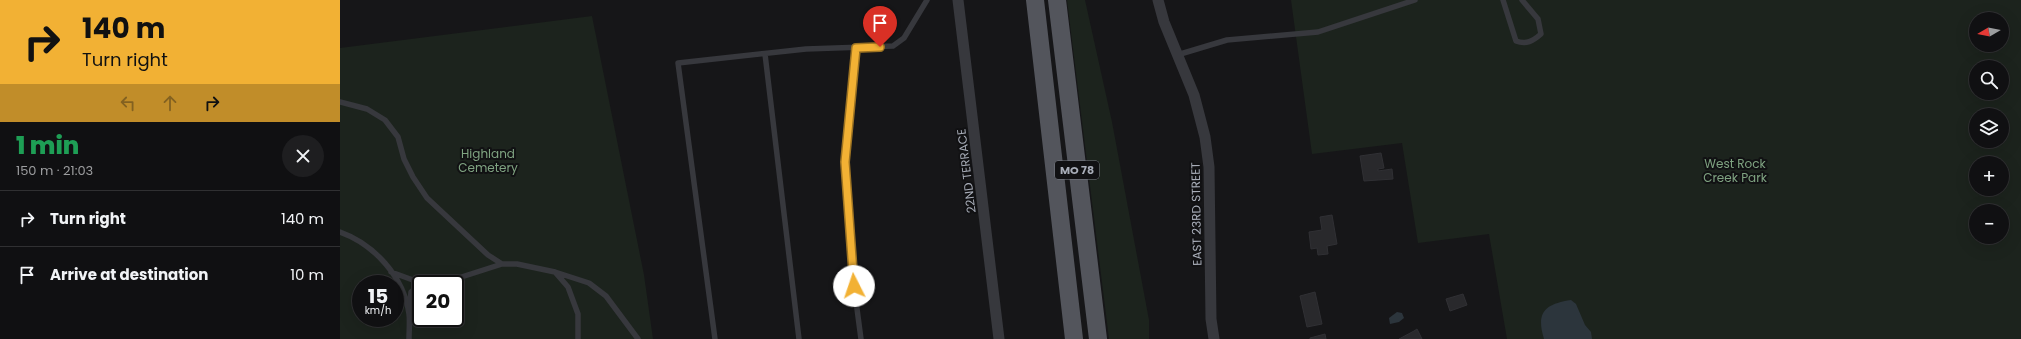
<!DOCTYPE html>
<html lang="en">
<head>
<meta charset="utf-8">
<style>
	:root { --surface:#101012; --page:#1e1e20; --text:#f1f3f6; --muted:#9c9d9f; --line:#303032 }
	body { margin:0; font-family:Poppins,sans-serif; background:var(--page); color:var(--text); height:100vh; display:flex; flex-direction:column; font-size:15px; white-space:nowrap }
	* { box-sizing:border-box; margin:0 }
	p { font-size:13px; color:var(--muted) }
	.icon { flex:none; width:22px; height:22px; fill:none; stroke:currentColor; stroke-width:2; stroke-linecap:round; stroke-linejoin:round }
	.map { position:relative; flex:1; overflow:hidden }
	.panel { display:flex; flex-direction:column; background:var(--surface); width:340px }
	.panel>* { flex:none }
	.guide { background:#f2b134; color:#111; overflow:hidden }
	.needle { width:26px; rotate:260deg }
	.buttons { position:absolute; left:1629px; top:12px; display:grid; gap:8px }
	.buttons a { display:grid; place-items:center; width:40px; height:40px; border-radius:50%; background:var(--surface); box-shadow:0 4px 16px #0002,0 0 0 1px var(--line); font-size:20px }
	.speed { position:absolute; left:12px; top:275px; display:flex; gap:8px; font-size:20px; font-weight:700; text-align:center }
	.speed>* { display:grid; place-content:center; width:52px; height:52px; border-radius:50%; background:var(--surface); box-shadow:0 4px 16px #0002,0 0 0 1px var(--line); line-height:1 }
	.speed small { font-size:10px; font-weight:400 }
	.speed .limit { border:2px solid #111; border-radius:6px; background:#fff; color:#111 }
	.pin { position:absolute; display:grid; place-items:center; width:34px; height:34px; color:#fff; margin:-41px -17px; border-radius:50% 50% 50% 0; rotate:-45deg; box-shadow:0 0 4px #0007 }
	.pin .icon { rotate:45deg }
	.me { position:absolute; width:44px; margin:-22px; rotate:356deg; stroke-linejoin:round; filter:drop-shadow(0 0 3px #0008) }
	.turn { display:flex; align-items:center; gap:14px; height:84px; padding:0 16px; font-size:18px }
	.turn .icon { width:52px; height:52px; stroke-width:2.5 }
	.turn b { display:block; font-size:28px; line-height:34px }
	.lanes { display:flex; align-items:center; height:38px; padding:0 16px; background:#0003; justify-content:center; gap:20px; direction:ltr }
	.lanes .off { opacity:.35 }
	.round { display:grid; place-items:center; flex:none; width:42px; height:42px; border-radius:21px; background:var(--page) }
	.head { display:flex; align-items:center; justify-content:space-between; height:68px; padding:0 16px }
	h1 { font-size:24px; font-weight:800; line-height:30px; color:#1e9e55 }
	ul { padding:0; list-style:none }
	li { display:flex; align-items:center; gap:12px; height:56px; padding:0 16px; border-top:1px solid var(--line) }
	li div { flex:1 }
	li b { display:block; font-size:15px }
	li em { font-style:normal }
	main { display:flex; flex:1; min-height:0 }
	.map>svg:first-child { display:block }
</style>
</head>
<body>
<main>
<section class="panel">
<div class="guide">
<div class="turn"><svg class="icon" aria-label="right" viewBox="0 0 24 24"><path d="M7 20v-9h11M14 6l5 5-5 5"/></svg><div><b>140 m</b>Turn right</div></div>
<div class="lanes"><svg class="icon off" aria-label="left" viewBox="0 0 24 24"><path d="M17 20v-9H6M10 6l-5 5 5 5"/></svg><svg class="icon off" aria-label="ahead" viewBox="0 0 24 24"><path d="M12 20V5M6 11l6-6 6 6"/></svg><svg class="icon" aria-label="right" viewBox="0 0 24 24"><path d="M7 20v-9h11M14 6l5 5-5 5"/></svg></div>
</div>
<div class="head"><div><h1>1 min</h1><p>150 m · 21:03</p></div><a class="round"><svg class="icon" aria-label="close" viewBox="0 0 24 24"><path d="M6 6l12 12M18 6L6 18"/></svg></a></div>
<ul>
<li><svg class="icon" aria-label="right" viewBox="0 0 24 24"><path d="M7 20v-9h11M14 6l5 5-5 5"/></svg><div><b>Turn right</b></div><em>140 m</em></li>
<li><svg class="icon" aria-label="arrive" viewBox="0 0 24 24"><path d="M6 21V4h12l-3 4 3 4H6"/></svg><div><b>Arrive at destination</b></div><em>10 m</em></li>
</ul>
</section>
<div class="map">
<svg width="1681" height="339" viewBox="0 0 1681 339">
	<rect width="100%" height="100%" fill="#161618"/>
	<!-- green -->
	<path fill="#1c231d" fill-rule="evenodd" d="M727,0H745L772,122L809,320V339H769Z
		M951,0H1681V339H1167L1149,234L1078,243L1062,143L972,154ZM1636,19H1662V45H1636ZM1636,67H1662V93H1636ZM1636,115H1662V141H1636ZM1636,163H1662V189H1636ZM1636,211H1662V237H1636Z
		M252,16L304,275L313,339H0V48ZM21,284H55V318H21ZM81,284H115V318H81Z"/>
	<!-- water -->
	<path fill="#2c353c" d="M1231,300L1236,304L1245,325L1251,332L1252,339H1204C1196,313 1204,304 1231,300Z
		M1057,312L1062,313L1064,318L1059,322L1050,324L1049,318Z"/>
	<!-- building -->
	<path fill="#29292c" stroke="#303034" d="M1041,153L1044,168L1038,169V171L1052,169L1053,179L1024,181L1020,156Z
		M992,215L997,244L987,246L988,254L978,255L977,248L971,249L969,232L982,230L980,217Z
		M975,292L982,324L967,327L960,296Z
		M1123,294L1127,305L1110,311L1106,299Z
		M1077,329L1082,339H1059L1074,331Z
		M985,334L986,339H970V338Z"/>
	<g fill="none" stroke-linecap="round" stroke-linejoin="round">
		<!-- lane -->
		<path stroke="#37383d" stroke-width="5.5" d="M1163,0L1176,41C1186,45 1193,41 1201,34L1198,19L1182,0
			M516,48L505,162L514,286L521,339
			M425,54L459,339
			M837,55L887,40L978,32L1075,0
			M0,102L27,109L45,120L58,137L64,159L73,177L87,198L148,255L162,264H177L215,272L228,287L238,314V339
			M0,232C34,244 64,277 69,314C70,322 69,331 69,339
			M51,272L81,283
			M215,272L249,283L266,296L298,339
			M69,311L71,292L81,283L109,281L162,264
			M375,339L338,63L466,49L553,46L564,38L587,0"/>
		<!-- street -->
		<path stroke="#37383d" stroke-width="11" d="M618,0L659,339
			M818,0L824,22L854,95L865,137L869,167L871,319L874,339"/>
		<!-- primary -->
		<path stroke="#53555c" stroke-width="18" d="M695,0L734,339
			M717,0L758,339"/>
	</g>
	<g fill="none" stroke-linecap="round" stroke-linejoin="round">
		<!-- route casing -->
		<g stroke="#9d7322" stroke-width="10">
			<path id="route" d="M514,286L505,162L516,48L540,47"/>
		</g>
		<!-- route -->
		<use href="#route" stroke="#f2b134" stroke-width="7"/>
	</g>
	<g text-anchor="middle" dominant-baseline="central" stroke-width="4" stroke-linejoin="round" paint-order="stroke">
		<!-- shield labels -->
		<rect fill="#111113" stroke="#7b7e86" stroke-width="1" x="715" y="161" width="44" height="18" rx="3"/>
		<g font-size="11" font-weight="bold" fill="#a8adb8">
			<text x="737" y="170">MO 78</text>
		</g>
		<!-- park labels -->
		<g font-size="12" fill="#7fa381" stroke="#111113">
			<text x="148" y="153">Highland<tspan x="148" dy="14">Cemetery</tspan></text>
			<text x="1395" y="163">West Rock<tspan x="1395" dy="14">Creek Park</tspan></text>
		</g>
		<!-- street labels -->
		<g font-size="12" fill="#a8adb8" stroke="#111113">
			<text transform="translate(626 171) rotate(-97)">22ND TERRACE</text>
			<text transform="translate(856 214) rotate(-91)">EAST 23RD STREET</text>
		</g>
	</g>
</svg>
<div class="buttons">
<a><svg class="needle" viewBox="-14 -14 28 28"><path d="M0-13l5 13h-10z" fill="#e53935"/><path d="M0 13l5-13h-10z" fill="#9c9d9f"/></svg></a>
<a><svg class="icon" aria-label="search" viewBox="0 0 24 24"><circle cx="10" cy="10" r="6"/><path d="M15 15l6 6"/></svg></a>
<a><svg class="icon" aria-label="layers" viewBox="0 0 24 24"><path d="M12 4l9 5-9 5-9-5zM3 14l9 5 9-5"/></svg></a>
<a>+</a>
<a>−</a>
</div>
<div class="speed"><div>15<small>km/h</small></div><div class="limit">20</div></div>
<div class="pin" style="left:540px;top:47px;background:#d93025"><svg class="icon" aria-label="arrive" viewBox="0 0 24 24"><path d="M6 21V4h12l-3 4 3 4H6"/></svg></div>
<svg class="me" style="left:514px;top:286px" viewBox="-20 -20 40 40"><circle r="19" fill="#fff"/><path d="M0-13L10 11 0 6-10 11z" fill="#f2b134"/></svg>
</div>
</main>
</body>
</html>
